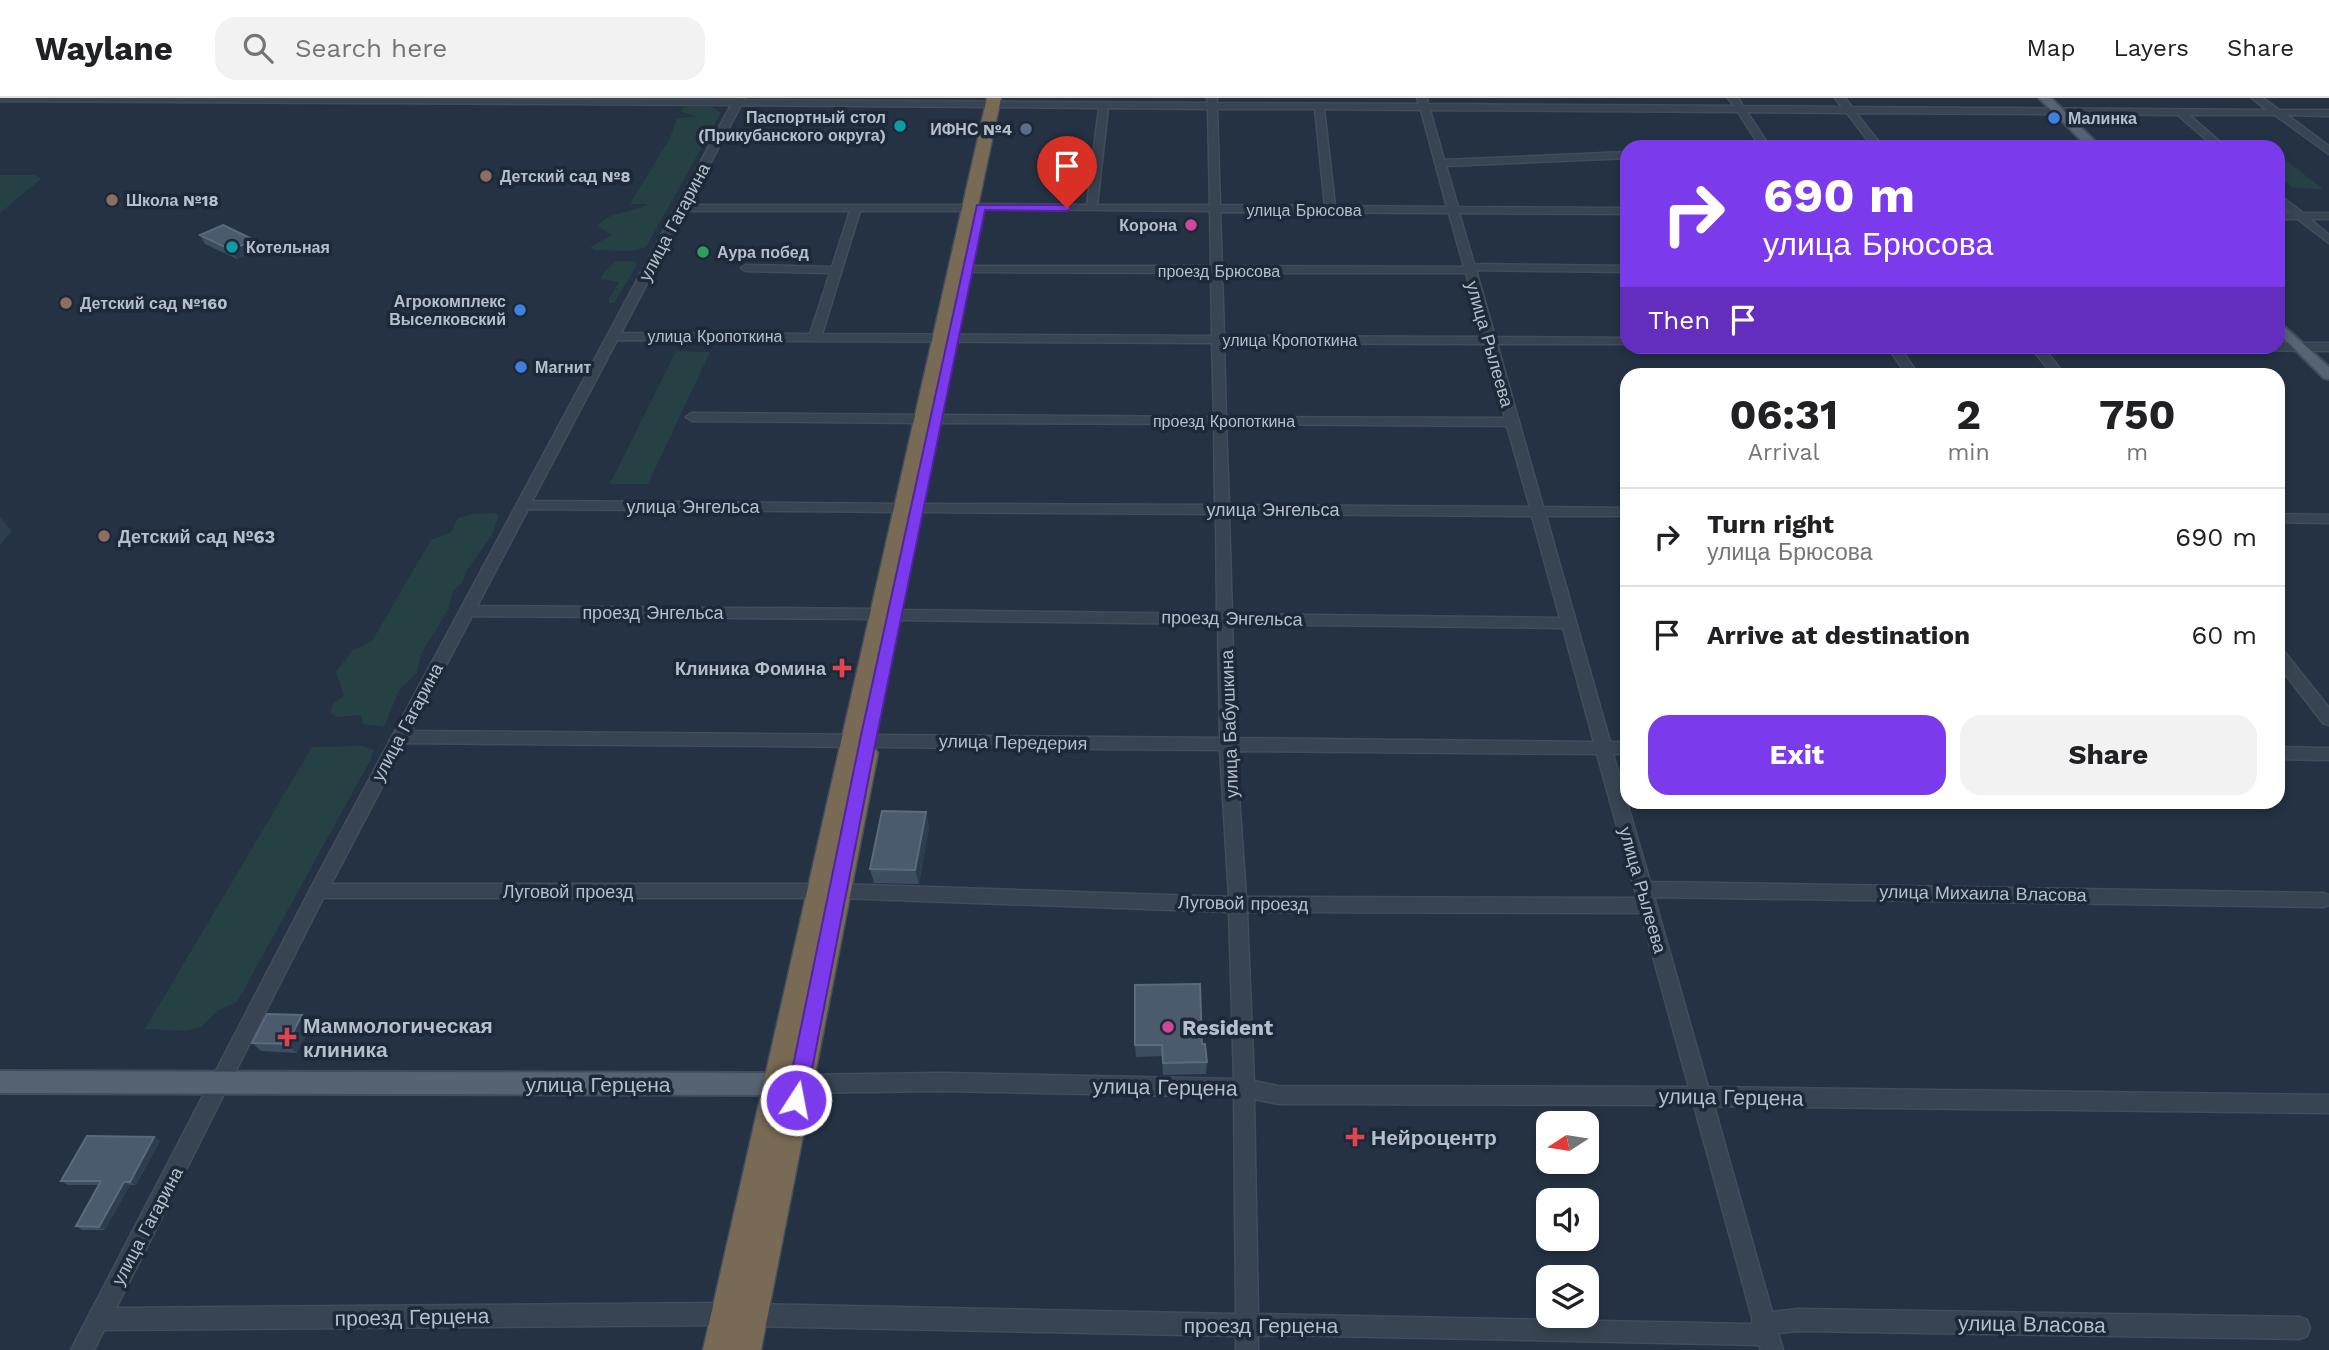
<!DOCTYPE html>
<html lang="en">
<head>
<meta charset="utf-8">
<style>
	:root { --surface:#fff; --page:#f2f2f2; --text:#202124; --muted:#757577; --line:#e0e0e0; --accent:#7c3aed }
	body { margin:0; font-family:"Work Sans",sans-serif; background:var(--page); color:var(--text); height:100vh; display:flex; flex-direction:column; font-size:26px; white-space:nowrap }
	* { box-sizing:border-box; margin:0 }
	p { font-size:23px; color:var(--muted) }
	.icon { flex:none; width:38px; height:38px; fill:none; stroke:currentColor; stroke-width:2; stroke-linecap:round; stroke-linejoin:round }
	.map { position:relative; flex:1; overflow:hidden }
	.details { position:absolute; left:1620px; top:270px; width:665px; height:441px; display:flex; flex-direction:column; background:var(--surface); border-radius:21px; box-shadow:0 4px 10px #0003 }
	.details>* { flex:none }
	.top-card { position:absolute; left:1620px; top:42px; width:665px; height:214px; border-radius:21px; box-shadow:0 4px 10px #0003; background:#7c3aed; color:#fff; overflow:hidden }
	.needle { width:46px; rotate:258deg }
	.fabs { position:absolute; left:1536px; top:1013px; display:grid; gap:14px }
	.fabs a { display:grid; place-items:center; width:63px; height:63px; border-radius:14px; background:var(--surface); box-shadow:0 4px 10px #0003; font-size:35px }
	.pin { position:absolute; display:grid; place-items:center; width:60px; height:60px; color:#fff; margin:-72px -30px; border-radius:50% 50% 50% 0; rotate:-45deg; box-shadow:0 0 7px #0007 }
	.pin .icon { rotate:45deg }
	.me { position:absolute; width:77px; margin:-38px; rotate:11deg; stroke-linejoin:round; filter:drop-shadow(0 0 5px #0008) }
	.turn { display:flex; align-items:center; gap:24px; height:147px; padding:0 28px; font-size:32px }
	.turn .icon { width:91px; height:91px; stroke-width:2.5 }
	.turn b { display:block; font-size:49px; line-height:60px }
	.then { display:flex; align-items:center; height:66px; padding:0 28px; background:#0003; gap:14px; font-size:26px }
	.eta { display:flex; justify-content:space-evenly; align-items:center; height:119px; text-align:center }
	.eta b { font-size:42px; font-weight:700; line-height:49px }
	.primary-button { display:flex; gap:14px; margin-top:auto; padding:14px 28px }
	.primary-button a { flex:1; height:80px; border-radius:21px; background:var(--accent); color:#fff; font-size:28px; font-weight:700; line-height:80px; text-align:center }
	.primary-button a+a { background:var(--page); color:var(--text) }
	ul { padding:0; list-style:none }
	li { display:flex; align-items:center; gap:21px; height:98px; padding:0 28px; border-top:2px solid var(--line) }
	li div { flex:1 }
	li b { display:block; font-size:26px }
	li em { font-style:normal }
	header { display:flex; align-items:center; gap:42px; box-sizing:border-box; height:98px; padding:0 35px; background:var(--surface); border-bottom:2px solid var(--line) }
	header strong { font-size:33px }
	nav { display:flex; gap:38px; margin-inline-start:auto; font-size:24px }
	.search { width:490px; height:63px; background:var(--page); display:flex; align-items:center; gap:18px; box-sizing:border-box; padding:0 24px; border-radius:21px; color:var(--muted); font-size:26px }
	.map>svg:first-child { display:block }
</style>
</head>
<body>
<header>
<strong>Waylane</strong>
<div class="search"><svg class="icon" aria-label="search" viewBox="0 0 24 24"><circle cx="10" cy="10" r="6"/><path d="M15 15l6 6"/></svg>Search here</div>
<nav><a>Map</a><a>Layers</a><a>Share</a></nav>
</header>
<div class="map">
<svg width="2329" height="1252" viewBox="0 0 2329 1252">
	<rect width="100%" height="100%" fill="#243243"/>
	<!-- green -->
	<path fill="#264144" d="M685,8L712,9L721,15L646,149L631,153L595,152L590,149L612,137L598,129C607,112 633,116 648,106H630L670,40L677,20L699,19L681,14Z
		M2278,56L2323,91L2293,90L2279,78Z
		M0,77H35L41,81L0,115Z
		M616,163H635L637,167L614,205H609V200L619,184L601,181L604,174Z
		M676,253L710,254L648,386H610Z
		M495,415L499,417L492,437L467,472L462,485L452,494L449,510L421,556L417,575L399,592L384,629L363,626L361,617L337,619L330,615L333,606L344,597L336,574L352,553L372,543L431,442L451,434L458,420L472,416Z
		M362,648L374,652L370,663L237,904L217,913L201,929L186,933L145,931L312,649Z"/>
	<g fill="none" stroke-linecap="round" stroke-linejoin="round">
		<!-- minor casing -->
		<g stroke="#424d5c" stroke-width="3">
			<path id="minor" d="M0,0L734,2L745,0L743,2L1208,5L1207,0H1217V5L1419,6L1417,0H1427L1428,6L1734,8L1728,0H1738L1743,8L1842,9L1835,0H1845L1852,9L2267,12L2252,0H2263L2279,12H2329V18L2287,17L2329,48V56L2275,17H2189L2226,49H2215L2178,17L1856,15L1883,49H1873L1847,15L1747,14L1770,49H1760L1738,14L1430,12L1444,62L1628,54V60L1446,68L1458,109L1628,110V116L1459,115L1474,166L1628,168V174L1476,172L1495,239L1628,240V246H1497L1543,409L1628,410V418H1546L1610,644H1628V656H1613L1650,784L2323,795L2329,797V807L2323,809L1654,799L1708,989L2329,997V1015L1714,1008L1772,1214L1798,1211L2299,1219L2307,1222L2310,1230L2307,1238L2299,1241L1798,1233L1778,1235L1783,1252H1761L1759,1247L1282,1237L1258,1238V1252H1236V1238L752,1228L744,1225L741,1217L744,1209L752,1206L1236,1216L1234,999L942,993L792,995L785,993L782,986L785,979L792,977L942,975L1234,981L1229,814L838,800L832,798L829,793L832,788L838,786L1229,799L1220,652L405,645L331,786H819L825,788L828,793L825,798L819,800H323L116,1210L727,1205L735,1208L738,1216L735,1224L727,1227L104,1232L94,1252H71L312,788L731,7L0,3ZM741,7L1099,10L1087,107L981,106L976,109L977,111L1210,113L1211,168H968L963,171L968,174L1211,175L1212,238L822,236L860,113H968L973,110L968,107H688ZM1108,10L1208,11L1210,107H1097ZM1217,11H1315L1325,108L1220,107ZM1324,11L1421,12L1447,109L1335,108ZM685,113H850L832,169L746,167L741,170L746,173L830,175L810,236L621,235ZM1220,114L1449,115L1464,169L1222,168ZM1222,175H1466L1483,239L1224,238ZM617,242L1212,245L1214,319L936,317L931,320L925,317L692,315L686,319L692,323L925,325L931,322L936,325L1214,326L1215,407L918,406L912,410L905,406L532,403ZM1224,245L1485,246L1505,320L1226,319ZM1226,326L1507,328L1530,409L1229,407ZM912,410L918,414L1216,416L1217,516L895,512L888,517L895,522L1218,526L1220,640L411,633L472,518L881,521L888,516L881,511L477,508L528,411L905,414ZM1229,416L1532,418L1560,520L1232,516ZM1232,526L1563,530L1594,644L1236,640ZM1236,653L1597,656L1637,800L1246,799ZM1247,814L1641,815L1689,989L1278,988L1254,983ZM1254,1001L1278,1006L1694,1007L1753,1223L1751,1226L1258,1216Z
				M2278,96L2303,115H2329V121H2310L2329,137V145L2298,121H2278V115H2291L2278,105Z
				M2278,245H2329V253L2241,252L2235,248H2278Z
				M1887,248H1899L1918,276H1906Z
				M2030,248H2042L2064,276H2052Z
				M2278,416L2329,417V425L2278,424Z
				M2278,551L2283,552L2329,610V627L2323,625L2278,567Z
				M2278,649L2329,650V662L2278,661Z"/>
		</g>
		<!-- major casing -->
		<g stroke="#424d5c" stroke-width="4">
			<path id="major" d="M2039,0H2051L2101,49H2088Z
				M2278,223L2329,269V281L2324,280L2278,235Z
				M0,973L776,975L784,978L788,986L784,994L776,997L0,995Z"/>
		</g>
		<!-- highway casing -->
		<g stroke="#434f5d" stroke-width="3">
			<path id="highway" d="M987,0H1001L863,647L874,649L878,655L761,1252H703Z"/>
		</g>
		<!-- minor -->
		<use href="#minor" fill="#384452" fill-rule="evenodd"/>
		<!-- major -->
		<use href="#major" fill="#566372" fill-rule="evenodd"/>
		<!-- highway -->
		<use href="#highway" fill="#796a55" fill-rule="evenodd"/>
	</g>
	<!-- wall -->
	<path fill="#3e4e61" d="M200,137L260,151L237,161L205,146Z
		M926,714L929,729L919,786L874,785L870,771Z
		M302,917L312,925L297,955L261,953L252,945Z
		M1202,946L1207,964L1206,976L1163,977L1162,958L1136,959L1135,947Z
		M154,1039L160,1043L136,1087H130L105,1132H82L76,1128L99,1087H68L61,1083Z"/>
	<!-- shaded-wall -->
	<path fill="#2e3e50" d="M254,142L260,151L237,161L231,152Z
		M0,419L12,433L0,447Z
		M926,714L929,729L919,786L915,772Z
		M302,917L312,925L297,955L287,946Z
		M154,1039L160,1043L136,1087L130,1084Z
		M124,1084L130,1087L105,1132L99,1129Z"/>
	<!-- building -->
	<path fill="#4b5b6d" stroke="#5b6a7c" stroke-width="2" d="M223,127L254,142L231,152L200,137Z
		M882,713L926,714L915,772L870,771Z
		M1200,886L1202,946H1205L1207,964L1163,965L1162,947H1135V887Z
		M267,916L302,917L287,946L252,945Z
		M87,1038L154,1039L130,1084H124L99,1129L76,1128L101,1083H61Z"/>
	<!-- route -->
	<path fill="#7c3aed" stroke="#51269a" stroke-width="2" d="M977,107H1067L1072,110L1067,113L985,112L876,642L806,1002L803,1009L796,1012L789,1009L786,1002L860,642Z"/>
	<!-- markers -->
	<g fill="#3f7fe0" stroke="#1d2938" stroke-width="2.5">
		<circle cx="2054" cy="20" r="7"/>
		<circle cx="520" cy="212" r="7"/>
		<circle cx="521" cy="269" r="7"/>
	</g>
	<g fill="#0f9aa8" stroke="#1d2938" stroke-width="2.5">
		<circle cx="900" cy="28" r="7"/>
		<circle cx="232" cy="149" r="7"/>
	</g>
	<circle fill="#5c6f8a" stroke="#1d2938" stroke-width="2.5" cx="1026" cy="31" r="7"/>
	<g fill="#8d6e63" stroke="#1d2938" stroke-width="2.5">
		<circle cx="486" cy="78" r="7"/>
		<circle cx="112" cy="102" r="7"/>
		<circle cx="66" cy="205" r="7"/>
		<circle cx="104" cy="438" r="7"/>
	</g>
	<g fill="#d1479c" stroke="#1d2938" stroke-width="2.5">
		<circle cx="1191" cy="127" r="7"/>
		<circle cx="1168" cy="929" r="7"/>
	</g>
	<circle fill="#2e9e5b" stroke="#1d2938" stroke-width="2.5" cx="703" cy="154" r="7"/>
	<g fill="#e0444e" stroke="#1d2938" stroke-width="2.5">
		<path d="M838.5 559.5h7v7h7v7h-7v7h-7v-7h-7v-7h7z"/>
		<path d="M283.5 928.5h7v7h7v7h-7v7h-7v-7h-7v-7h7z"/>
		<path d="M1351.5 1028.5h7v7h7v7h-7v7h-7v-7h-7v-7h7z"/>
	</g>
	<g text-anchor="middle" dominant-baseline="central" stroke-width="7" stroke-linejoin="round" paint-order="stroke">
		<!-- far-poi labels -->
		<g font-size="16" font-weight="bold" fill="#b5bfcc" stroke="#1d2938" text-anchor="start">
			<text x="886" y="19" text-anchor="end">Паспортный стол<tspan x="886" dy="18">(Прикубанского округа)</tspan></text>
			<text x="2068" y="20">Малинка</text>
			<text x="1012" y="31" text-anchor="end">ИФНС №4</text>
			<text x="500" y="78">Детский сад №8</text>
			<text x="126" y="102">Школа №18</text>
			<text x="1177" y="127" text-anchor="end">Корона</text>
			<text x="246" y="149">Котельная</text>
			<text x="717" y="154">Аура побед</text>
			<text x="506" y="203" text-anchor="end">Агрокомплекс<tspan x="506" dy="18">Выселковский</tspan></text>
			<text x="80" y="205">Детский сад №160</text>
			<text x="535" y="269">Магнит</text>
		</g>
		<!-- far-street labels -->
		<g font-size="16" fill="#b5bfcc" stroke="#1d2938">
			<text x="1304" y="112">улица Брюсова</text>
			<text x="1219" y="173">проезд Брюсова</text>
			<text x="715" y="238">улица Кропоткина</text>
			<text x="1290" y="242">улица Кропоткина</text>
			<text x="1224" y="323">проезд Кропоткина</text>
		</g>
		<!-- street labels -->
		<g font-size="18" fill="#b5bfcc" stroke="#1d2938">
			<text transform="translate(674 124) rotate(-62)">улица Гагарина</text>
			<text transform="translate(1490 246) rotate(74)">улица Рылеева</text>
			<text x="693" y="408">улица Энгельса</text>
			<text x="1273" y="411">улица Энгельса</text>
			<text x="653" y="514">проезд Энгельса</text>
			<text transform="translate(1232 520) rotate(1)">проезд Энгельса</text>
			<text transform="translate(407 624) rotate(-62)">улица Гагарина</text>
			<text transform="translate(1229 626) rotate(-92)">улица Бабушкина</text>
			<text transform="translate(1013 644) rotate(1)">улица Передерия</text>
			<text transform="translate(1643 792) rotate(74)">улица Рылеева</text>
			<text x="568" y="793">Луговой проезд</text>
			<text transform="translate(1983 795) rotate(1)">улица Михаила Власова</text>
			<text transform="translate(1243 805) rotate(1)">Луговой проезд</text>
			<text transform="translate(147 1128) rotate(-62)">улица Гагарина</text>
		</g>
		<!-- poi labels -->
		<g font-size="18" font-weight="bold" fill="#b5bfcc" stroke="#1d2938" text-anchor="start">
			<text x="118" y="438">Детский сад №63</text>
			<text x="826" y="570" text-anchor="end">Клиника Фомина</text>
		</g>
		<!-- near-poi labels -->
		<g font-size="21" font-weight="bold" fill="#b5bfcc" stroke="#1d2938" text-anchor="start">
			<text x="303" y="927">Маммологическая<tspan x="303" dy="24">клиника</tspan></text>
			<text x="1182" y="929">Resident</text>
			<text x="1371" y="1039">Нейроцентр</text>
		</g>
		<!-- near-street labels -->
		<g font-size="21" fill="#b5bfcc" stroke="#1d2938">
			<text x="598" y="986">улица Герцена</text>
			<text transform="translate(1165 989) rotate(1)">улица Герцена</text>
			<text transform="translate(1731 999) rotate(1)">улица Герцена</text>
			<text transform="translate(412 1219) rotate(-1)">проезд Герцена</text>
			<text transform="translate(2032 1226) rotate(1)">улица Власова</text>
			<text x="1261" y="1227">проезд Герцена</text>
		</g>
	</g>
</svg>
<div class="fabs">
<a><svg class="needle" viewBox="-14 -14 28 28"><path d="M0-13l5 13h-10z" fill="#e53935"/><path d="M0 13l5-13h-10z" fill="#757577"/></svg></a>
<a><svg class="icon" aria-label="sound" viewBox="0 0 24 24"><path d="M4 9h4l5-4v14l-5-4H4zM17 9q2 3 0 6"/></svg></a>
<a><svg class="icon" aria-label="layers" viewBox="0 0 24 24"><path d="M12 4l9 5-9 5-9-5zM3 14l9 5 9-5"/></svg></a>
</div>
<div class="pin" style="left:1067px;top:110px;background:#d93025"><svg class="icon" aria-label="arrive" viewBox="0 0 24 24"><path d="M6 21V4h12l-3 4 3 4H6"/></svg></div>
<svg class="me" style="left:796px;top:1002px" viewBox="-20 -20 40 40"><circle r="17" fill="#7c3aed" stroke="#fff" stroke-width="3"/><path d="M0-11L8 9 0 5-8 9z" fill="#fff"/></svg>
<div class="top-card">
<div class="turn"><svg class="icon" aria-label="right" viewBox="0 0 24 24"><path d="M7 20v-9h11M14 6l5 5-5 5"/></svg><div><b>690 m</b>улица Брюсова</div></div>
<div class="then">Then<svg class="icon" aria-label="arrive" viewBox="0 0 24 24"><path d="M6 21V4h12l-3 4 3 4H6"/></svg></div>
</div>
<section class="details">
<div class="eta">
<div><b>06:31</b><p>Arrival</p></div>
<div><b>2</b><p>min</p></div>
<div><b>750</b><p>m</p></div>
</div>
<ul>
<li><svg class="icon" aria-label="right" viewBox="0 0 24 24"><path d="M7 20v-9h11M14 6l5 5-5 5"/></svg><div><b>Turn right</b><p>улица Брюсова</p></div><em>690 m</em></li>
<li><svg class="icon" aria-label="arrive" viewBox="0 0 24 24"><path d="M6 21V4h12l-3 4 3 4H6"/></svg><div><b>Arrive at destination</b></div><em>60 m</em></li>
</ul>
<div class="primary-button"><a>Exit</a><a>Share</a></div>
</section>
</div>
</body>
</html>
